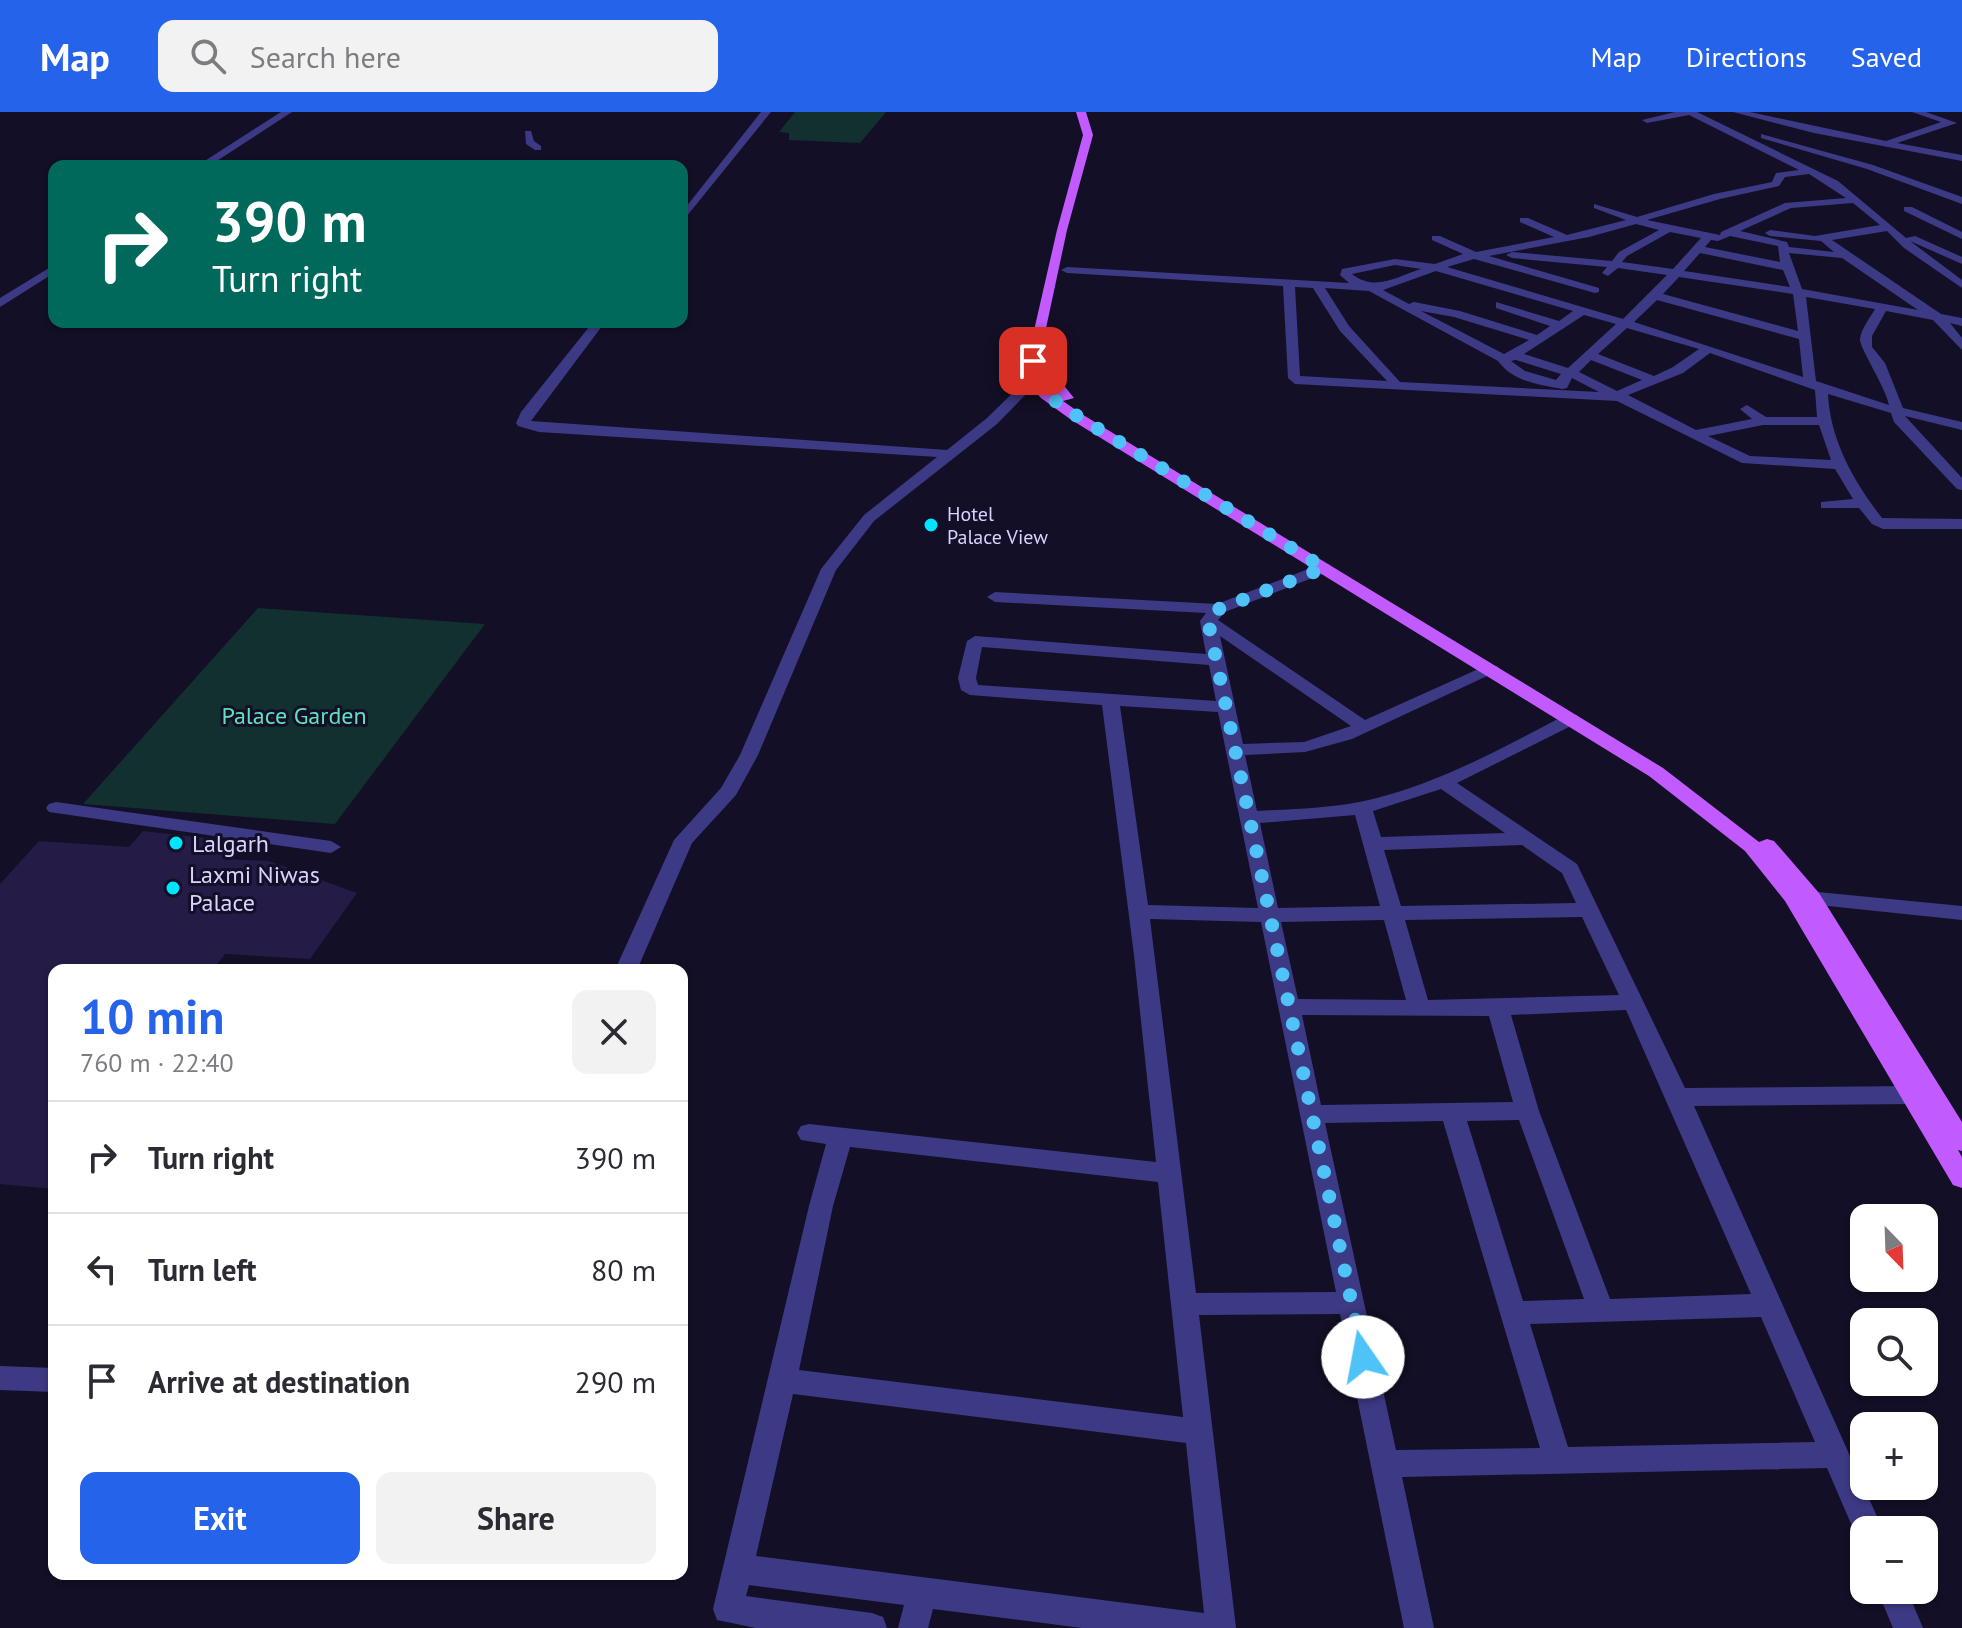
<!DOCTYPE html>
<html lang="en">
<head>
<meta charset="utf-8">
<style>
	:root { --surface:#fff; --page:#f2f2f3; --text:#2b2b33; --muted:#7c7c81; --line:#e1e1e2; --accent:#2563eb }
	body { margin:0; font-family:"PT Sans",sans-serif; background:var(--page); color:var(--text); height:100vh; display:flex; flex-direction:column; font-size:30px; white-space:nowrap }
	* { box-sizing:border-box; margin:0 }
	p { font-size:26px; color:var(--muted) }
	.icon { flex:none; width:44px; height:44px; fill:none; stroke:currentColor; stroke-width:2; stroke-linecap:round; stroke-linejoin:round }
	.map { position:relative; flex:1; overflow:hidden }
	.panel { position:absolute; left:48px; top:852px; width:640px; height:616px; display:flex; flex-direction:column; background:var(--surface); border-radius:16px; box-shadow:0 2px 6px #0004 }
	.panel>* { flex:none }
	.hud { position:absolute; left:48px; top:48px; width:640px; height:168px; border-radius:16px; box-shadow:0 2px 6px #0004; background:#00695c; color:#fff; overflow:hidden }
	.needle { width:52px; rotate:157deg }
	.controls { position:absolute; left:1850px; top:1092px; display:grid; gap:16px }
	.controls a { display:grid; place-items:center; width:88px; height:88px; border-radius:16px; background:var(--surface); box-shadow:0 2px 6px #0004; font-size:40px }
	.pin { position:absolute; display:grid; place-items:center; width:68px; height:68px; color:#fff; margin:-34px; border-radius:16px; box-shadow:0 4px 12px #0006 }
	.me { position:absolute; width:88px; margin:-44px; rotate:348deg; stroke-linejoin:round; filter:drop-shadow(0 0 6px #0008) }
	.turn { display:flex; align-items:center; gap:28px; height:168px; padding:0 32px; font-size:36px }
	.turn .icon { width:104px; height:104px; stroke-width:2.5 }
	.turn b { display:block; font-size:56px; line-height:68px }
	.round { display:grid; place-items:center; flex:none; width:84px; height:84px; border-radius:16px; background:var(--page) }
	.overview { display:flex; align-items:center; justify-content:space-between; height:136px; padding:0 32px }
	h1 { font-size:48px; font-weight:700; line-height:60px; color:var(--accent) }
	.button { display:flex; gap:16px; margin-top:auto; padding:16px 32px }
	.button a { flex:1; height:92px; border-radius:16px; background:var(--accent); color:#fff; font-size:32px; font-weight:700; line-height:92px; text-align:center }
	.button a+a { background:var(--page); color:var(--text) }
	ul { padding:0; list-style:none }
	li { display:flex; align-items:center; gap:24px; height:112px; padding:0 32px; border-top:2px solid var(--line) }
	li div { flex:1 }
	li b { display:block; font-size:30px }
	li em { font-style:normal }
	header { display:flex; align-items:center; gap:48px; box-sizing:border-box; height:112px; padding:0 40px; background:var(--accent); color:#fff }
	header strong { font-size:38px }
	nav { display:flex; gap:44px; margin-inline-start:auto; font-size:28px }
	.search { width:560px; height:72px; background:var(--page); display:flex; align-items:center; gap:20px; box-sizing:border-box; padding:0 28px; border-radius:16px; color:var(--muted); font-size:30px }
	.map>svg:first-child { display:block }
</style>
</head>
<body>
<header>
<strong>Map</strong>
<div class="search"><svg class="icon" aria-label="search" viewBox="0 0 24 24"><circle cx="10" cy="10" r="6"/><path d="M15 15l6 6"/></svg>Search here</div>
<nav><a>Map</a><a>Directions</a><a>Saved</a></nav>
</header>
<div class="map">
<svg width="1962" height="1516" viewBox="0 0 1962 1516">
	<rect width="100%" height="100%" fill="#130f26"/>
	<!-- green -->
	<path fill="#12302f" d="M795,0H886L860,31L789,28V21L779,20Z
		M258,496L485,512L335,712L83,692Z"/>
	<!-- building -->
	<path fill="#241b47" d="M143,719L206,726L203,729L239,734L225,747L269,749L357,781L310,847L225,842L213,858H54V1077L0,1072V772L39,729L129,735Z"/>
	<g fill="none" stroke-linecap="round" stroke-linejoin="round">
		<!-- minor -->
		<path fill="#3d3a85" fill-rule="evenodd" d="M761,0H771L682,110V100Z
			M1675,0H1697L1838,69L1906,126L1915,124L1962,145V152L1910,129L1962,168V176L1904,136L1887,119L1832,128L1941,202L1962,206V214L1950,211L1962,226V238L1933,208L1886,199L1872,224V235L1885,251L1903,296L1962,310V318L1905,304L1962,366V378L1957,377L1894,310L1891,301L1828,282C1830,328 1854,370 1882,406L1962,407V417H1883L1872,412L1859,396H1821V390L1853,387L1835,357L1742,351L1617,289L1295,272L1288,266L1283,174L1067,161L1061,158L1067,155L1349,171L1340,163L1342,157L1395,147L1435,152L1463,142L1432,128V124H1440L1476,140L1554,125L1520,110V106H1528L1567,123L1626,108L1594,96V92L1637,105L1714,82L1772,70L1776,61L1799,58L1689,3L1647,11L1642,8ZM1809,62L1846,86L1785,91L1721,120L1720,123L1647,108L1720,87L1779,74L1785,65ZM1853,91L1880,113L1815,124L1770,118L1765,121L1770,124L1821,129L1834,140L1789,135L1787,130L1740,119L1791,96ZM1636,112L1659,118L1619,140L1612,149L1512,140L1506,143L1512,146L1607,155L1602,161L1608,164L1618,156L1667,163L1623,207L1447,155L1474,147L1595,181L1599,180V176L1489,144L1589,125ZM1670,120L1701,126L1673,157L1622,150L1627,144ZM1730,124L1778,134L1780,150L1705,135L1711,128L1718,129ZM1700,141L1783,158L1790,175L1684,159ZM1789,141L1842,146L1918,198L1802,177ZM1395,153L1421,157C1396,165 1375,180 1352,162ZM1436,159L1573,199L1559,209L1496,190V196L1550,214L1537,223L1460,199L1414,190L1409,192L1383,178ZM1679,165L1793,182L1798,219L1663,182ZM1295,175L1313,176L1340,219L1387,269L1300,264ZM1325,176L1369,179L1498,249C1513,270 1539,272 1562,277L1567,276L1572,266L1599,280L1400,270L1349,214ZM1806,185L1875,197C1870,206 1861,217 1860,227C1859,235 1886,276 1889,293L1816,269ZM1657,188L1799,227L1803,265L1634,210ZM1421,199L1454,205L1529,228L1504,242ZM1584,203L1616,212L1568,256L1524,242ZM1627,216L1699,237L1673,255L1654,264L1598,242ZM1710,241L1815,278L1817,305H1766L1747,293L1740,297L1752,307L1696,318L1628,283L1683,261ZM1515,248H1516L1561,262L1556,268L1525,259L1511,249ZM1591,248L1642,268L1617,279L1579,260ZM1763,313H1819L1831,348L1750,344L1708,324Z
			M1733,0H1750L1886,29L1941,10L1912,0H1926L1957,11L1897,31L1962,43V49L1814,21Z
			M525,19H531L534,29L541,34V38H535L526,32Z
			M1761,22L1873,53L1962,85V92L1867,57L1761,26Z
			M1904,95H1912L1962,120V127L1904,99Z
			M593,210H605L531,309L947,338L987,306L1028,266L1039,269L997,312L874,409L836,458L758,643L736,683L692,731L637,858H615L674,728L721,676L740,643L821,457L864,403L937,345L539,320L518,314L516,311L521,300Z
			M1324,451L1330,453V459L1225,500L1218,508L1365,608L1485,554H1497L1500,558L1352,627L1305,640L1245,643L1257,699C1296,697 1336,696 1373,687C1441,670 1503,636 1565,603H1577L1580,607L1577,611L1457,671L1577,752L1685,976L1913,974L1921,977L1925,983L1921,989L1913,992L1694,994L1883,1418H1864V1431L1858,1428L1827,1356L1402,1365L1434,1516H1404L1340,1202L1199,1203L1236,1516H1082L933,1497L928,1516H898L904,1493L749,1473L746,1484L872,1501L883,1505L887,1516H756L717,1508L713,1497L809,1094L826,1032L801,1028L797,1021L801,1014L809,1012L1156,1050L1134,843L1102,593L970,583L961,578L958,566L967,529L975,524L1206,542L1200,509L1206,501L995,490L987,485L995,480L1217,492ZM1220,524L1351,614L1304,630L1243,632ZM982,535L1209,553L1216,589L978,573L976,566ZM1120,594L1218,600L1258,796L1148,793ZM1441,677L1505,721L1381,725L1373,699ZM1355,703L1380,794L1278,796L1260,711ZM1522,733L1562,761L1576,791L1401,794L1384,738ZM1582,805L1619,883L1428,888L1405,808ZM1150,807L1261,810L1336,1180L1196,1181ZM1384,808L1406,888L1298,887L1281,810ZM1626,898L1751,1182L1610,1187L1539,999L1511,903ZM1302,903L1489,904L1513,990L1321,993ZM1519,1008L1584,1187L1523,1189L1467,1009ZM1443,1009L1540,1336L1396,1338L1325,1011ZM850,1035L1158,1070L1183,1305L799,1258L833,1094ZM1761,1205L1815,1330L1568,1335L1530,1212ZM793,1282L1186,1331L1204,1501L756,1444Z
			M56,690L331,729L341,735L331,741L49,700L46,696L49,692Z
			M0,1254L54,1256V1280L0,1278Z
			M1877,1478H1907L1923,1516H1893Z"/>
		<!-- tertiary -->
		<path fill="#3d3a85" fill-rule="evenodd" d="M281,0H292L209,54H197Z
			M54,153V161L0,195V186Z
			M1797,778L1962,794V808L1790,790L1787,785Z"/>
		<!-- primary -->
		<path fill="#c25bff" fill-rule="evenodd" d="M1076,0H1086L1093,23L1067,118L1039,249V268L1061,288C1040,269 1042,248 1046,222L1056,219L1057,265L1074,286L1063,289L1080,301L1663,656L1759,730L1767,727L1774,729L1819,781L1962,1010V1039L1958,1038L1962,1045V1076L1953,1073L1785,789L1745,739L1649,664L1070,307L1041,286L1028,272L1027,249L1057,118L1083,23Z"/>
	</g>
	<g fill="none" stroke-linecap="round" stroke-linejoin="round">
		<!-- route -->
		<path stroke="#4fc3f7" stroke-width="14" stroke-dasharray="0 25.2" d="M1033,249V269L1061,294L1324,456L1219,497L1208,509L1363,1245"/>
	</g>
	<!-- markers -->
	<g fill="#00e5ff" stroke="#130f26" stroke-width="3">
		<circle cx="931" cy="413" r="8"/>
		<circle cx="176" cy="731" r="8"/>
		<circle cx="173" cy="776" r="8"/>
	</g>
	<g text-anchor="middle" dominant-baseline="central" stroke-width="6" stroke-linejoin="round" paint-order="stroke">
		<!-- far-poi labels -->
		<g font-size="20" fill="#d9d4ff" stroke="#130f26" text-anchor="start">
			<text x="947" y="402">Hotel<tspan x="947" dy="23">Palace View</tspan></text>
		</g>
		<!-- park labels -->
		<g font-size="24" fill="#5fe0c0" stroke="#130f26">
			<text x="294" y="603">Palace Garden</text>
		</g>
		<!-- poi labels -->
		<g font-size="24" fill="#d9d4ff" stroke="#130f26" text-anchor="start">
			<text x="192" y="731">Lalgarh</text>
			<text x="189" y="762">Laxmi Niwas<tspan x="189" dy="28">Palace</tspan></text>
		</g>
	</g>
</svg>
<div class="controls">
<a><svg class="needle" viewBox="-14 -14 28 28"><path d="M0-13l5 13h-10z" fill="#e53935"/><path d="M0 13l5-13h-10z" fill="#7c7c81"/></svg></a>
<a><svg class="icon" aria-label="search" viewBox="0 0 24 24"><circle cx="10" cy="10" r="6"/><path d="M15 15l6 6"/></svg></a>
<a>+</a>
<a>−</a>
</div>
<div class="pin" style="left:1033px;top:249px;background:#d93025"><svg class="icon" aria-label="arrive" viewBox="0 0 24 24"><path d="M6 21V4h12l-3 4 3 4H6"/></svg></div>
<svg class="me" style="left:1363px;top:1245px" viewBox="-20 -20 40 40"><circle r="19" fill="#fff"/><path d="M0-13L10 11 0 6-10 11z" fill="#4fc3f7"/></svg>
<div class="hud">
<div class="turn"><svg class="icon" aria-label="right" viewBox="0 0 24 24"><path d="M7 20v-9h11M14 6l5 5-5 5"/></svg><div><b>390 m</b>Turn right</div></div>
</div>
<section class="panel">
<div class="overview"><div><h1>10 min</h1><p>760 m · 22:40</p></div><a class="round"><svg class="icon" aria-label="close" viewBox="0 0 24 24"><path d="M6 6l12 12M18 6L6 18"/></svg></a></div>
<ul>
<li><svg class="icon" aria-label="right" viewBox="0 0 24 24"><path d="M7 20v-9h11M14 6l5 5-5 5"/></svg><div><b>Turn right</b></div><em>390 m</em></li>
<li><svg class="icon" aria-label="left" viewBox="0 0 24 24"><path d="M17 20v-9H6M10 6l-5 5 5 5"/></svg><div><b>Turn left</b></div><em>80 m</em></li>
<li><svg class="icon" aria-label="arrive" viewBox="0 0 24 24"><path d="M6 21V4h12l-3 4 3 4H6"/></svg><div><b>Arrive at destination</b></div><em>290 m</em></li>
</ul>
<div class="button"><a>Exit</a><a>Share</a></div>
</section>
</div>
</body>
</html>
